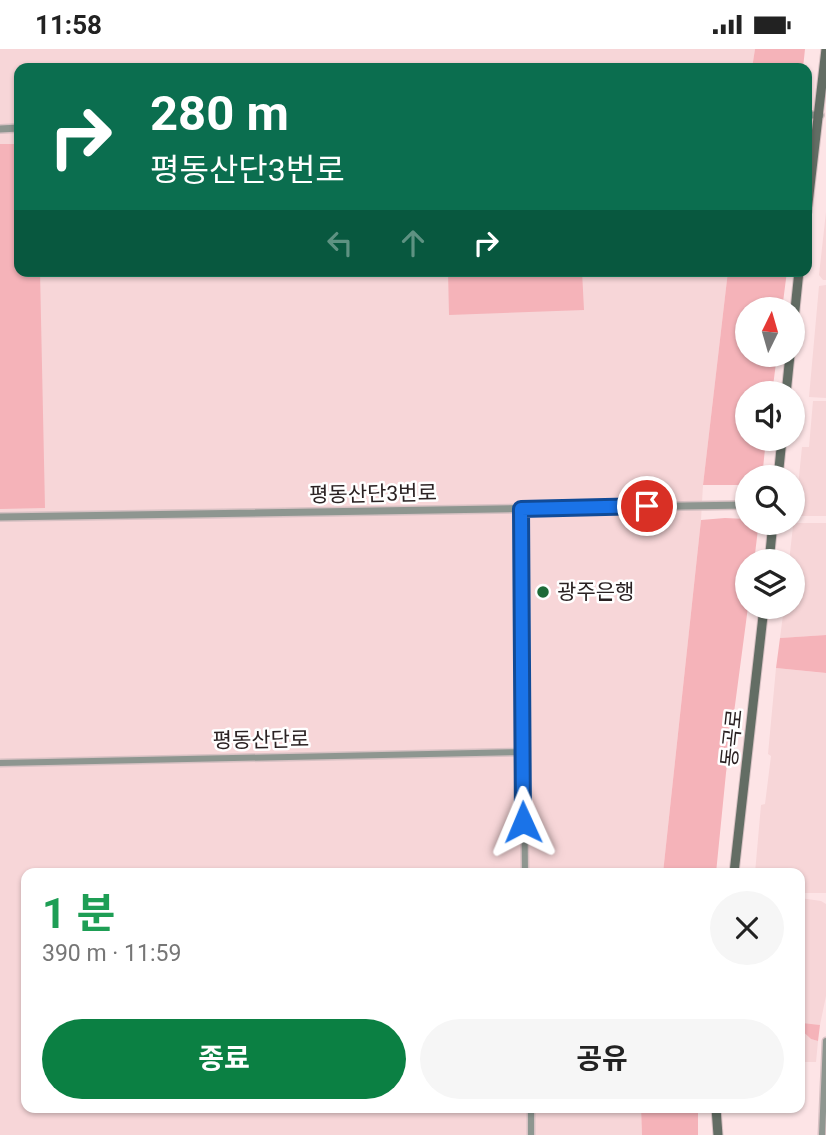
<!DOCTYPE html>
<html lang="ko">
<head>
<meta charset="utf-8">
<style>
	:root { --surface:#fff; --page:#f6f6f6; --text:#222; --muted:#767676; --accent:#0b8043 }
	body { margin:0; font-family:Roboto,"Noto Sans KR",sans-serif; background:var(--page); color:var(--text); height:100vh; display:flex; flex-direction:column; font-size:26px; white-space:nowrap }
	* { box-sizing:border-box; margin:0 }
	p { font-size:23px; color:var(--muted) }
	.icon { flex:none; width:38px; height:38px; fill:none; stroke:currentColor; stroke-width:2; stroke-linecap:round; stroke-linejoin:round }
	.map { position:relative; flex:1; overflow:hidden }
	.drawer { position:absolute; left:21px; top:819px; width:784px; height:245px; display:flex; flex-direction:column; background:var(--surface); border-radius:14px; box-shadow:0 2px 5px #0004 }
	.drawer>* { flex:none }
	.top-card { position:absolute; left:14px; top:14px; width:798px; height:214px; border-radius:14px; box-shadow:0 2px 5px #0004; background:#0b6e4f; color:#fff; overflow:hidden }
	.needle { width:46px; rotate:5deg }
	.tools { position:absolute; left:735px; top:248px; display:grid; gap:14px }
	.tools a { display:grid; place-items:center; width:70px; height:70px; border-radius:50%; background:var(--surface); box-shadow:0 2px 5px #0004; font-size:35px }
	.pin { position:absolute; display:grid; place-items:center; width:60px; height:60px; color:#fff; margin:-30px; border:4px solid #fff; border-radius:50%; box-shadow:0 2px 7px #0007 }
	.me { position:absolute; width:77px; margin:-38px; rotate:359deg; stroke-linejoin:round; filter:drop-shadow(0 0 5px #0008) }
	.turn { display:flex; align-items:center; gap:24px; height:147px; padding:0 21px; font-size:32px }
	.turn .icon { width:91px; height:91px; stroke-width:2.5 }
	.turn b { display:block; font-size:49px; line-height:60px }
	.lanes { display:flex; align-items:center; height:66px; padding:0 21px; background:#0003; justify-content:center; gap:35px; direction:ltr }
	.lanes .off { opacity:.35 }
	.round { display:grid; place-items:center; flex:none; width:74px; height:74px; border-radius:37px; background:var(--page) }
	.summary { display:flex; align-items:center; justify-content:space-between; height:119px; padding:0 21px }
	h1 { font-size:42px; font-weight:700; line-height:52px; color:#1e9e55 }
	.primary-button { display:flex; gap:14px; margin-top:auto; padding:14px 21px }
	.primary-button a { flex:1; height:80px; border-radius:42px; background:var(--accent); color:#fff; font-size:28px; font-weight:700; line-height:80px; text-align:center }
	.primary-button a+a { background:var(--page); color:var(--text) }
	.status { display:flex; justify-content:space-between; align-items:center; height:49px; padding:0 35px; background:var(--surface); direction:ltr }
	.status svg { height:19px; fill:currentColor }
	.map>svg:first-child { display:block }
</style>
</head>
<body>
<div class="status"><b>11:58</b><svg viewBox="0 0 49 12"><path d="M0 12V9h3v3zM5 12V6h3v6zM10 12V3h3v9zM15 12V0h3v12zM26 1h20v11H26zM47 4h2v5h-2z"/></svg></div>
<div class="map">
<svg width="826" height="1086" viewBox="0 0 826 1086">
	<rect width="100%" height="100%" fill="#fde4e6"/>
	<!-- built -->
	<path fill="#f7d6d8" d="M0,0H755L752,19H19V222H728L703,436L701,471L663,824H26V1059H641L642,1086H0Z
		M826,163V231H823L819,226Z
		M826,236V349L809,348L819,237Z
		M813,352H826V467H795L802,398H809Z
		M797,474H826V586L780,589L784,558H793V513H789L793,477Z
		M776,619L825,624L826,620V844H800V824H755L761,756L765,755L771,707L768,705Z
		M800,849L821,852L826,855V947L820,976L800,975Z
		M800,980L811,990L818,992L816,1013H800Z"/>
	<!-- green -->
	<path fill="#f5b3b9" d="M755,0H805L803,19H752Z
		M0,95H19V222H40L45,459L0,460Z
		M448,222H582L584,261L449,266Z
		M728,222H787L782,261H747V306H777L772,345H747V390H766L762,429H747V436H703Z
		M725,469L747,470V474H754L758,480L754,513H747L748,558L726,724L716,824H663L701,471Z
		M826,586V624L776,619L780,589Z
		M802,974L820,976L818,992L811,990L800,980V975Z
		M641,1059H698V1086H642Z"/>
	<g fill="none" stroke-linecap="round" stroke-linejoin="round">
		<!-- minor casing -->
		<g stroke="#d7c1c3" stroke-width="9">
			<path id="minor" d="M521,460L525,824
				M0,714L523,703
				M531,1059V1086
				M822,1086L826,992"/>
		</g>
		<!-- tertiary casing -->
		<g stroke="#d7c1c3" stroke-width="10">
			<path id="tertiary" d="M807,66H820
				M0,80L19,79
				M0,468L747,456"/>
		</g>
		<!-- secondary casing -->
		<g stroke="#d7c1c3" stroke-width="11">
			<path id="secondary" d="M807,163L826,0
				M793,280L799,222
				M786,345L790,306
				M778,429L782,390
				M769,513L773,474
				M734,824L764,558
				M716,1059L718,1086"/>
		</g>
		<!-- minor -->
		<use href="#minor" stroke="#8e9690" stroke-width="6"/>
		<!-- tertiary -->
		<use href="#tertiary" stroke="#8e9690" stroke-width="7"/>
		<!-- secondary -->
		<use href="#secondary" stroke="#636d64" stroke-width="9"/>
	</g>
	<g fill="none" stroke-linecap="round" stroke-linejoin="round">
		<!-- route casing -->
		<g stroke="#114b97" stroke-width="18">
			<path id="route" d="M523,773L521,460L647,457"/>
		</g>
		<!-- route -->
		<use href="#route" stroke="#1a73e8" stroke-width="12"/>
	</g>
	<!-- markers -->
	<circle fill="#1e6a38" stroke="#fff" stroke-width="2.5" cx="543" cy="543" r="7"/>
	<g text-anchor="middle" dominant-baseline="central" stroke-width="5" stroke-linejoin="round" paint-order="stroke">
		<!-- street labels -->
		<g font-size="21" fill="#2a2122" stroke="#fff">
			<text transform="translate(373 445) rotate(-1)">평동산단3번로</text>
			<text transform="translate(732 689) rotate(-84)">동곡로</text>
			<text transform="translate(261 691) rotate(-1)">평동산단로</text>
		</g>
		<!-- poi labels -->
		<g font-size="21" fill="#2a2122" stroke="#fff" text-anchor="start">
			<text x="557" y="543">광주은행</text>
		</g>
	</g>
</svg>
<div class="tools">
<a><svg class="needle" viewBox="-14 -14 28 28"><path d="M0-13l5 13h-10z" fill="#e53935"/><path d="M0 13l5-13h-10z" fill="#767676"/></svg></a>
<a><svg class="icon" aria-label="sound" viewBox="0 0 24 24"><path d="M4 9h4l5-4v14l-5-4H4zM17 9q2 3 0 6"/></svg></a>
<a><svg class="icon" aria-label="search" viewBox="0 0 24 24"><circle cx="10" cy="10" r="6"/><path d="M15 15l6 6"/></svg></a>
<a><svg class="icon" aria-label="layers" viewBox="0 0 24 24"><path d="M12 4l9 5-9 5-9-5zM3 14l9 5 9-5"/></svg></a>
</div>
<div class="pin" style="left:647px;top:457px;background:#d93025"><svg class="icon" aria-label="arrive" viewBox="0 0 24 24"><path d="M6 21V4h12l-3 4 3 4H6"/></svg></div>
<svg class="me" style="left:523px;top:773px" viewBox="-20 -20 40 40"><path d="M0-17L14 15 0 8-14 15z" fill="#1a73e8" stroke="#fff" stroke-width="4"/></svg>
<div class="top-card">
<div class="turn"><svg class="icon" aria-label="right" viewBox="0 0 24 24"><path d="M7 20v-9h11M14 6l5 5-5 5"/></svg><div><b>280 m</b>평동산단3번로</div></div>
<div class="lanes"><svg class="icon off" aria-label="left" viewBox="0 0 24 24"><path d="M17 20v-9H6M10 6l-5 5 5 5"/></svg><svg class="icon off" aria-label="ahead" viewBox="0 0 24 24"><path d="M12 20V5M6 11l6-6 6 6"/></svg><svg class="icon" aria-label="right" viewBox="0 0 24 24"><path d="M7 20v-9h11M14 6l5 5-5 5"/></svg></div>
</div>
<section class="drawer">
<div class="summary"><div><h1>1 분</h1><p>390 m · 11:59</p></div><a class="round"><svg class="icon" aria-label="close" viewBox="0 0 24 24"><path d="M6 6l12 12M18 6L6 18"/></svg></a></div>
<div class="primary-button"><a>종료</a><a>공유</a></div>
</section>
</div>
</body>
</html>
